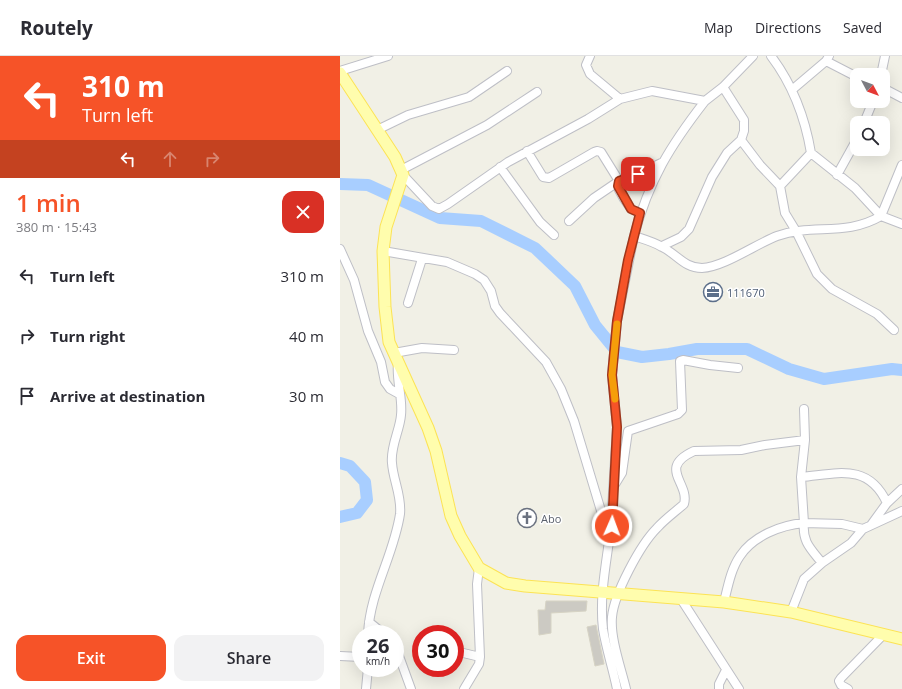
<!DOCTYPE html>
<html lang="en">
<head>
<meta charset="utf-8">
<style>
	:root { --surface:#fff; --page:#f2f2f3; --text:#2b2b33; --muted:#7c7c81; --line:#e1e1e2; --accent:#f65328 }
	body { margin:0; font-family:"Open Sans",sans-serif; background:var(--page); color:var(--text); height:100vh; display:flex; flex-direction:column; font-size:15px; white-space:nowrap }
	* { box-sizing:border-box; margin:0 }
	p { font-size:13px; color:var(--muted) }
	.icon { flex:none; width:22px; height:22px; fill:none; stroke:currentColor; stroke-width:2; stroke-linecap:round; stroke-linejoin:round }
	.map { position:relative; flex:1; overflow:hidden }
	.sheet { display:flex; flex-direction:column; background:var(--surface); width:340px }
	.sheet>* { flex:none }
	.hud { background:#f65328; color:#fff; overflow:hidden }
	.needle { width:26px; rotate:131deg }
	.fabs { position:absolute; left:510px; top:12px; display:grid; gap:8px }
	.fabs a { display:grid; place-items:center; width:40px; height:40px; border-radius:8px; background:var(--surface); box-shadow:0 4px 16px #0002; font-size:20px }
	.speed { position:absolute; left:12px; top:569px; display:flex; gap:8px; font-size:20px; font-weight:700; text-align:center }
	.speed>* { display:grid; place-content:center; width:52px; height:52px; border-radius:50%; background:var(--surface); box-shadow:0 4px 16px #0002; line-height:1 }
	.speed small { font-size:10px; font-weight:400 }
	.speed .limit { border:6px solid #d22; background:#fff; color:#111 }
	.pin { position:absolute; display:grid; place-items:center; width:34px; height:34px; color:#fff; margin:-17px; border-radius:8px; box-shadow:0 2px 6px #0006 }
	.me { position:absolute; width:44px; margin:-22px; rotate:2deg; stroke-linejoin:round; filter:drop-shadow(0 0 3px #0008) }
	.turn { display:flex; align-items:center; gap:14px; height:84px; padding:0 16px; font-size:18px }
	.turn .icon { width:52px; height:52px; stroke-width:2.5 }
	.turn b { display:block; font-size:28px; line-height:34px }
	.lanes { display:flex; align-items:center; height:38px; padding:0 16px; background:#0003; justify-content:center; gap:20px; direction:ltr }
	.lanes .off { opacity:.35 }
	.round { display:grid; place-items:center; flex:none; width:42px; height:42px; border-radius:12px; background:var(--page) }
	.overview { display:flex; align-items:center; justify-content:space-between; height:68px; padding:0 16px }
	h1 { font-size:24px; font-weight:600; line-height:30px; color:var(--accent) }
	.primary-button { display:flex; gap:8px; margin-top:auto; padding:8px 16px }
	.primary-button a { flex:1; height:46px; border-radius:12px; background:var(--accent); color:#fff; font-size:16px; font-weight:600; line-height:46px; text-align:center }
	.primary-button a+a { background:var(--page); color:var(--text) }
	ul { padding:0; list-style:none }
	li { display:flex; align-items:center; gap:12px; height:60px; padding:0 16px }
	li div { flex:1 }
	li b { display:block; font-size:15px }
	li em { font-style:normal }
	header { display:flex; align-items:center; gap:24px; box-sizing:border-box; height:56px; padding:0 20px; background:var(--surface); border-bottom:1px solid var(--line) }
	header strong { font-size:19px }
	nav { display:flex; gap:22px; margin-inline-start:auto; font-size:14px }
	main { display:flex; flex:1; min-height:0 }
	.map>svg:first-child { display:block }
</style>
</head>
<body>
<header>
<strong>Routely</strong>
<nav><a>Map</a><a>Directions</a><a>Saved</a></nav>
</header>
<main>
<section class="sheet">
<div class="hud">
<div class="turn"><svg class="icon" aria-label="left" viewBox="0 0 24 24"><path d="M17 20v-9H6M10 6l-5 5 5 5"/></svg><div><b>310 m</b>Turn left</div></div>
<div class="lanes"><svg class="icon" aria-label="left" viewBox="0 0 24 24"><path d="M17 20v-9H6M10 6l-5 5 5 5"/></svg><svg class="icon off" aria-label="ahead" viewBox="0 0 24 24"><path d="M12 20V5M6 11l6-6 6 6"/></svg><svg class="icon off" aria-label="right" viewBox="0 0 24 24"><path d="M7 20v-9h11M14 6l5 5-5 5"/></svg></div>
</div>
<div class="overview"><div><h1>1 min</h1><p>380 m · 15:43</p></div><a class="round" style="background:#d93025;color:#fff"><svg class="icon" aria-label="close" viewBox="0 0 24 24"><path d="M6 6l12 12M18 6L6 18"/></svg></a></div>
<ul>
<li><svg class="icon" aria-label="left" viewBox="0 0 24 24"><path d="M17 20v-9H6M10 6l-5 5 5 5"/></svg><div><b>Turn left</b></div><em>310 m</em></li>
<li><svg class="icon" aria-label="right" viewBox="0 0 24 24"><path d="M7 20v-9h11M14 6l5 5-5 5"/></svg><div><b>Turn right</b></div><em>40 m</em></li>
<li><svg class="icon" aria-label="arrive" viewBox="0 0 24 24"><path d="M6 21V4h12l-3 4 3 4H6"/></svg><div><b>Arrive at destination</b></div><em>30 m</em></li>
</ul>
<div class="primary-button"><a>Exit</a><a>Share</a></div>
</section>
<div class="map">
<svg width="562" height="633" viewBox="0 0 562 633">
	<rect width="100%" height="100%" fill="#f1f0e6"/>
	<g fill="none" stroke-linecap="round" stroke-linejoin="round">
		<!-- river -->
		<path stroke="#a8ceff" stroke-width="12" d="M0,128L28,129L100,162L141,165L195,192L235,230L255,269L277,296L302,301L329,298L357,293H407L449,313L484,323L552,313L562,314
			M0,407L10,410L25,426L27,444L17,457L0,461"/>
	</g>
	<!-- building -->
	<path fill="#cccac3" stroke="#d6d3c4" d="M206,545H247L246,555L211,557V577L199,579L198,554H205Z
		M256,569L264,608L255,610L247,571Z"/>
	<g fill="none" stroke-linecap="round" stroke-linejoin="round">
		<!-- minor casing -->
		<g stroke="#bebfc6" stroke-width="10">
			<path id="minor" d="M250,0L246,9L250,18L280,43
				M431,0C453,29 465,61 471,97L440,130
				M486,5L517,21
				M0,15L48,0
				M541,19L545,0
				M543,32L562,42
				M453,33L486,5L489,0
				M365,45C330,90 309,124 294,180C303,183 314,186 322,191C337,198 344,212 362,212C384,211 416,188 437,180C473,167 505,181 541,160L515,132L471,97
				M524,67L533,45
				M37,74L68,59L129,41L167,15
				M401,84L420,109L440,130L445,157L456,175L477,218L492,233L537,258L554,274
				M187,95L203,121L209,122L254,96L257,95L261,96L279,125V134L284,143L291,153L300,157
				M562,109L541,160L562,168
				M160,111L200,166L214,179
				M61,114L147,69L197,36
				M63,119L92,150L99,153L108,148L168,106L248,63L280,43L312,35L365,45L383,31L413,0
				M497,119L517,83
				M229,165L254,142L279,125L298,118L321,107
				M322,190L341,181L349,173L372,121L387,97L401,84L404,75V64L383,31
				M0,193L14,224L28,275L41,306L45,326L50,333L59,338
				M43,195L107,206L135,218L144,224L151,235L155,250L160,257L206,306L221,333L234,365L262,458L271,470C267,504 259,539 263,573C266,592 273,613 277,633
				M68,247L82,203
				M54,297L82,292L114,294
				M465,384L461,421L464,467L502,468L523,473L562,455
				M461,421C496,418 528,406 547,447L531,469
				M274,430L282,417L288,375L338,358L342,354L340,305L343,304L370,309L398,312
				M547,447L562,433
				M271,470L277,371L272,319L277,265L294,180
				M341,543L399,633
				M384,546C388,530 391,513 400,500C413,480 441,469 464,467C462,486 471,493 482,507
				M451,556L464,523L482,507L511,487L523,473
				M29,566L44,578
				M28,578C30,535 54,499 60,458C62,440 53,424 52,407C50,391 60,374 61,359C63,342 56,325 58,307
				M55,589L71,633
				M115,595L140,601L137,528L139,512
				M0,600L21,601
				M26,633L28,612
				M124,633L139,608L140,601
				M286,633C281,612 270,582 272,561C274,538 300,489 317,472C325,463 335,456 344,448C350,427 317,412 354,395L401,394L425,389L465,384L464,353
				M379,633V628L386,614
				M508,633L501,629L499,625L501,622L544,578"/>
		</g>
		<!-- major casing -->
		<g stroke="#fce355" stroke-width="13">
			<path id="major" d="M0,17L55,101L63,119L46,171L43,195L45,251L49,286L88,372L96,395L111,460L120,480L139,512L166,527L185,530L384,546L451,556L562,583"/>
		</g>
		<!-- minor -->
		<use href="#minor" stroke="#fff" stroke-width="8"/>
		<!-- major -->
		<use href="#major" stroke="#fffdad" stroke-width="11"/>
	</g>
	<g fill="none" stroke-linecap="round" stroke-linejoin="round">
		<!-- route casing -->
		<g stroke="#a0361a" stroke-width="10">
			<path id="route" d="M272,470L277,371L272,319L277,265L288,204L300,157L291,153L278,130L279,125L298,118"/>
		</g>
		<!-- route -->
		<use href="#route" stroke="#f65328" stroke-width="7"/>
		<!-- slow -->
		<path stroke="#f59e0b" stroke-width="7" d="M275,343L272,319L277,268"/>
	</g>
	<!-- icons -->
	<defs>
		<g id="office-ring" transform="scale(1)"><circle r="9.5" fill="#fff" stroke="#5c6f8a" stroke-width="1.5"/><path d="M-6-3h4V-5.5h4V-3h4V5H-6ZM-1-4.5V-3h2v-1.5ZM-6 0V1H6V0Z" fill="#5c6f8a"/></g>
		<g id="church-ring" transform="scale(1)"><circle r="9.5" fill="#fff" stroke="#6b7280" stroke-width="1.5"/><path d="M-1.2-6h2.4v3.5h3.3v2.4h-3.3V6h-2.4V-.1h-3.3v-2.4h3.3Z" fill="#6b7280"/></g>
	</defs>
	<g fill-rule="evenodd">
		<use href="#office-ring" x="373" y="236"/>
		<use href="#church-ring" x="187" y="462"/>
	</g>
	<g text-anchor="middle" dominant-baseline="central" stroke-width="3" stroke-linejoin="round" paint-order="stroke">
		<!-- service labels -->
		<g font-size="11" fill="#4e5e75" stroke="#fff" text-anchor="start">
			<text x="387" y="236">111670</text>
		</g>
		<!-- worship labels -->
		<g font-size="11" fill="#5b616d" stroke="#fff" text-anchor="start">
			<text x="201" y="462">Abo</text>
		</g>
	</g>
</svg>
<div class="fabs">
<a><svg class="needle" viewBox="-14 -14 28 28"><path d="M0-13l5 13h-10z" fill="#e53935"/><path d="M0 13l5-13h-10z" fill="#7c7c81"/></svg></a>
<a><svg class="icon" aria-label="search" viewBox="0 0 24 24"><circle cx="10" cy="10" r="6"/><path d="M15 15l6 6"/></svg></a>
</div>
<div class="speed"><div>26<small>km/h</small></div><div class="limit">30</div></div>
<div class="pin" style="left:298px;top:118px;background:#d93025"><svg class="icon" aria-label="arrive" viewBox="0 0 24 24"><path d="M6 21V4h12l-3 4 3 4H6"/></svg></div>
<svg class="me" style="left:272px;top:470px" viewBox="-20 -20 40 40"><circle r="17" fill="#f65328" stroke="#fff" stroke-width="3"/><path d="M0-11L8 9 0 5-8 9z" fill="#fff"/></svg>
</div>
</main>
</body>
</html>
